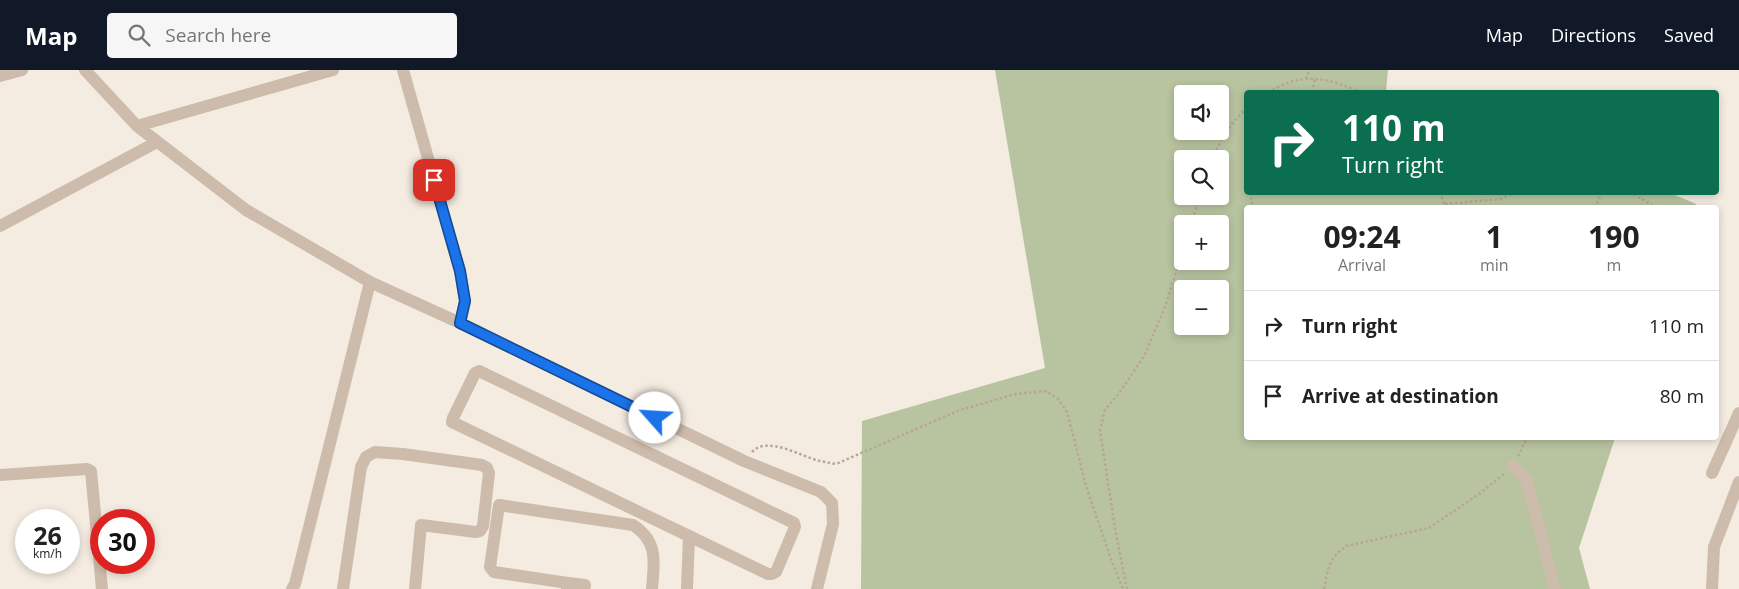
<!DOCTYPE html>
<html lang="en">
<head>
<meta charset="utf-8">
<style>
	:root { --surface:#fff; --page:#f6f6f6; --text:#222; --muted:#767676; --line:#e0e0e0; --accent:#111827 }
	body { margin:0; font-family:"Open Sans",sans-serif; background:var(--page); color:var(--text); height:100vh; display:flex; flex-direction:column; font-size:19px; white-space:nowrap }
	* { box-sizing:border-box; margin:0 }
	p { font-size:16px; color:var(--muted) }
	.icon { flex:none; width:28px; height:28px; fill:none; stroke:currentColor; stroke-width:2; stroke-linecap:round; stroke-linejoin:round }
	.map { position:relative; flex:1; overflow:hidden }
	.side { position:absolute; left:1244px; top:135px; width:475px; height:235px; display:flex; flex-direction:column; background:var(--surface); border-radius:5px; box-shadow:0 2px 8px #0003 }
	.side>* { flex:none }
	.hud { position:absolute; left:1244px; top:20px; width:475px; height:105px; border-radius:5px; box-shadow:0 2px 8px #0003; background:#0b6e4f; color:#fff; overflow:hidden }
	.tools { position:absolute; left:1174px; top:15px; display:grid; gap:10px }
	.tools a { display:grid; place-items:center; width:55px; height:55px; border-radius:5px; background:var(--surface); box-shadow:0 2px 8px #0003; font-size:25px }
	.speed { position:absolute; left:15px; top:439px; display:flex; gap:10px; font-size:25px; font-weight:700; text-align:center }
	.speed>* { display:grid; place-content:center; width:65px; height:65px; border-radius:50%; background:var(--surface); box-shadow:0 2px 8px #0003; line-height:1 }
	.speed small { font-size:12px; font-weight:400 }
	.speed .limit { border:8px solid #d22; background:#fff; color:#111 }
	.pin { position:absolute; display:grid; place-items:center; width:42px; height:42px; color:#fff; margin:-21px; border-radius:10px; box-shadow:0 2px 8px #0006 }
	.me { position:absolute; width:55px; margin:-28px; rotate:296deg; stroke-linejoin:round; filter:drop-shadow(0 0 4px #0008) }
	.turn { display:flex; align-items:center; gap:18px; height:105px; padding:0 15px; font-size:22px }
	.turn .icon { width:65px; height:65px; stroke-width:2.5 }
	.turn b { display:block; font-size:35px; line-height:42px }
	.eta { display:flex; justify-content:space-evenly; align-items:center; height:85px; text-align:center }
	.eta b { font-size:30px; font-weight:700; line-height:35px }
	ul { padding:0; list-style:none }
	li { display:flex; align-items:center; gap:15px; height:70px; padding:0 15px; border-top:1px solid var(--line) }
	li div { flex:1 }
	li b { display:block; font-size:19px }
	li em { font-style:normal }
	header { display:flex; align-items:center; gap:30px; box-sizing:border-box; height:70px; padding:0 25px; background:var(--accent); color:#fff }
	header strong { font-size:24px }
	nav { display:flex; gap:28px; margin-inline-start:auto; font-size:18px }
	.search { width:350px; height:45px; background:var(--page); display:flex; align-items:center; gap:12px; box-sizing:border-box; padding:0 18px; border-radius:5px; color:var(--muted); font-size:19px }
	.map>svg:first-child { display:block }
</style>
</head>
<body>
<header>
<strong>Map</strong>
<div class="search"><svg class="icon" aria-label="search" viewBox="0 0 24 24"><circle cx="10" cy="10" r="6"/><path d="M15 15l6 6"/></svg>Search here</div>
<nav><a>Map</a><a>Directions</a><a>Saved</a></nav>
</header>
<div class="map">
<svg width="1739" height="519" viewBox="0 0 1739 519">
	<rect width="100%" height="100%" fill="#f4ebe1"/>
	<!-- green -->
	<path fill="#b8c4a0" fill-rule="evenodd" d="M995,0H1388L1386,22H1246V122H1668L1696,134L1695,138H1246V368H1615L1579,478L1590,519H861L862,351L1045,298ZM1182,24H1220V61H1182ZM1182,89H1220V126H1182ZM1182,154H1220V191H1182ZM1182,219H1220V256H1182Z"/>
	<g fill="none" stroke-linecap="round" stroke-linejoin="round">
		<!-- path -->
		<path stroke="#b9a596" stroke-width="2.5" stroke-dasharray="2.5 2.5" stroke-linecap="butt" d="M1306,9L1309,0
			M1268,22C1276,19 1285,13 1293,11C1316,5 1339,12 1359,22
			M1312,22L1315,8
			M1212,89C1220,71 1231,52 1246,39
			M1250,122L1253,138
			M1440,122L1446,138
			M1629,122L1651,134L1653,138
			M1445,134L1500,129L1517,122
			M1595,138L1602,122
			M1191,154L1200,126
			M752,382C767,365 802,387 820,391C825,392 830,393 836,394L960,340L1016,324L1046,321L1058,329L1067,342L1086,416L1112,492L1123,519
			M1518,386L1527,368
			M1127,519L1115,459L1100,360L1105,340L1120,322L1144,286L1165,237L1182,183
			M1324,519C1328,498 1328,489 1346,476L1429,458L1479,424L1504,404"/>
		<!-- minor -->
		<path stroke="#cdbbac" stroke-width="12" d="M85,0L137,56L246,140L370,212L460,253L744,391L821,422L832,433L833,454L817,519
			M403,0L460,201L465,231L460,253
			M0,6L22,0
			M137,56L333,0
			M0,156L157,72
			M1513,396L1527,411L1555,519
			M1712,403L1739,343
			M0,405L87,399L91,401L102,519
			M568,513L585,515L584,519
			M292,519L295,514L370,212
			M343,519L361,397L366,387L375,382L403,384L482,395L487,398L489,403L483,456L480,461L476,462L421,455L415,519
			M567,519L568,513L494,502L490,497L499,435L633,455C659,472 654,493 652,519
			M687,519L689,466L768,504H772L776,502L795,457L794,453L479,301L475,303L453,348L452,352L689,466
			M1712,519L1714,477L1739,412"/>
	</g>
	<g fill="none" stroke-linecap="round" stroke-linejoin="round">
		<!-- route casing -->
		<g stroke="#114b97" stroke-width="12">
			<path id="route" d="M434,110L460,201L465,231L460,253L655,348"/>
		</g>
		<!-- route -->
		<use href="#route" stroke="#1a73e8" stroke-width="9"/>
	</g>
</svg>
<div class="tools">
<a><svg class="icon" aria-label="sound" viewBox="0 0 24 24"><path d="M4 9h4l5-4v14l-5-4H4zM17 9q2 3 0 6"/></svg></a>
<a><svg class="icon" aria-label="search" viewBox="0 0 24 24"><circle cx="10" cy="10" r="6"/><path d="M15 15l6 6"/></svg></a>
<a>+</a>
<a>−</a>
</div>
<div class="speed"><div>26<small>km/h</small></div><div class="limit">30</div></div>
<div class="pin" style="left:434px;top:110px;background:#d93025"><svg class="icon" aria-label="arrive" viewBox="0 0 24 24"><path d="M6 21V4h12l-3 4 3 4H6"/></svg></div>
<svg class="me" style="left:655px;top:348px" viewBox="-20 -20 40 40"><circle r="19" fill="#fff"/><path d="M0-13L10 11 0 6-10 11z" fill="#1a73e8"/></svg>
<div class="hud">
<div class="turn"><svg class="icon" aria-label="right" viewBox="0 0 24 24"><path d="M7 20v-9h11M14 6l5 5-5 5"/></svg><div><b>110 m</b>Turn right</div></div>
</div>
<section class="side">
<div class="eta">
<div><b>09:24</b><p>Arrival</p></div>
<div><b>1</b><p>min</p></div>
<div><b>190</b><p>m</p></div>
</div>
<ul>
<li><svg class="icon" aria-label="right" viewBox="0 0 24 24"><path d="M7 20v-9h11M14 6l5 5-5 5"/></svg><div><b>Turn right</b></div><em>110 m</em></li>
<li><svg class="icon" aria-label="arrive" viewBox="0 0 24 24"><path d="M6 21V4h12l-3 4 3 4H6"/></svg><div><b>Arrive at destination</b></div><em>80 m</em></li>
</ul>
</section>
</div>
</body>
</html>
